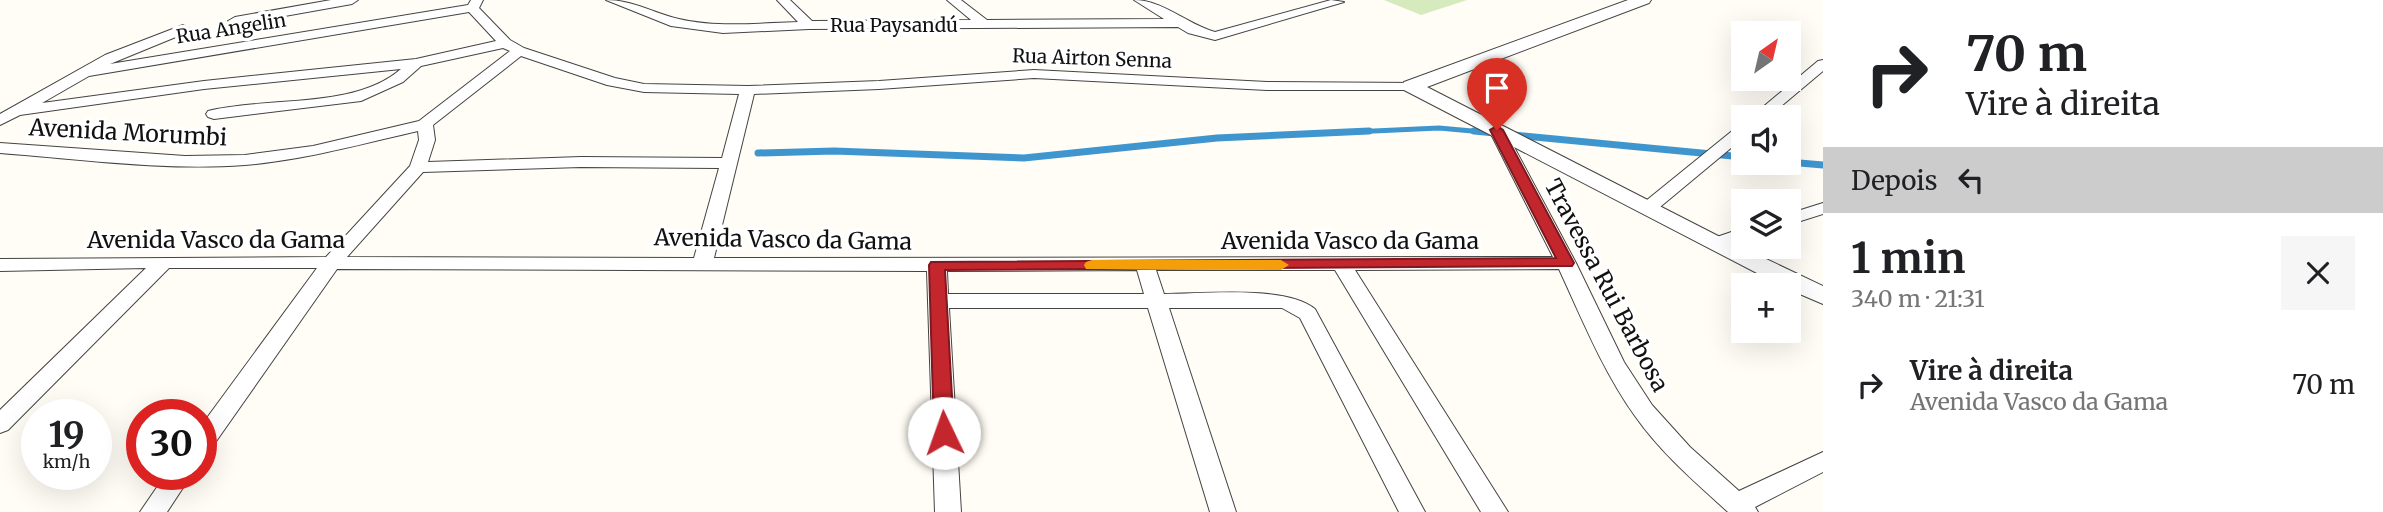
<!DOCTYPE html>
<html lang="pt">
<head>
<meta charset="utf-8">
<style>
	:root { --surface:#fff; --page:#f6f6f6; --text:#202124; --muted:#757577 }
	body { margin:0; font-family:Merriweather,serif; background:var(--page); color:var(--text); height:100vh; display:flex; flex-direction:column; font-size:26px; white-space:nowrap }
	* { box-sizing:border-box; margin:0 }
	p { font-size:23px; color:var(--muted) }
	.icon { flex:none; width:38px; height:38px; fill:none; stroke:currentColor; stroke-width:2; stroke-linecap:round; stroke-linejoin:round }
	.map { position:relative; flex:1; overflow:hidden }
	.sheet { display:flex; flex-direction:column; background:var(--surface); width:560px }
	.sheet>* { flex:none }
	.guide { background:#fff; color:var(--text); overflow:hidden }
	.needle { width:46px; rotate:34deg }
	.fabs { position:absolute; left:1731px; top:21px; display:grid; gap:14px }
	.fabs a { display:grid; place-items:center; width:70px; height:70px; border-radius:0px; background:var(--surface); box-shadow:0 7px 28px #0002; font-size:35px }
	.speed { position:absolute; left:21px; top:399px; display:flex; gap:14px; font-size:35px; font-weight:700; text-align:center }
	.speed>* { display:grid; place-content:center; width:91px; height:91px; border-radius:50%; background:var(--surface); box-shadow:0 7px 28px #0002; line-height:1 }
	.speed small { font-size:18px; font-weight:400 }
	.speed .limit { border:10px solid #d22; background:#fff; color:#111 }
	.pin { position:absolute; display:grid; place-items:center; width:60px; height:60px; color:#fff; margin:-72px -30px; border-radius:50% 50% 50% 0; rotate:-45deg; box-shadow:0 0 7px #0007 }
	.pin .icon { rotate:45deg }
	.me { position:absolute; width:77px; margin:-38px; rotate:357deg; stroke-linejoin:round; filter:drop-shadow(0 0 5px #0008) }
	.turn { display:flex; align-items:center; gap:24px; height:147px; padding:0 28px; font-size:32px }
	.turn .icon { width:91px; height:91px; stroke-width:2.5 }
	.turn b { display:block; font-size:49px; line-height:60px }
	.then { display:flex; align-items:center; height:66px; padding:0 28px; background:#0003; gap:14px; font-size:26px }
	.round { display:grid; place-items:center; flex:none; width:74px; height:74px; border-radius:0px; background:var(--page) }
	.head { display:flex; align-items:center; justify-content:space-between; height:119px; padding:0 28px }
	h1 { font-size:42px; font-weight:700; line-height:52px }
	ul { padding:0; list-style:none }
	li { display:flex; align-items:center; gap:21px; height:105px; padding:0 28px }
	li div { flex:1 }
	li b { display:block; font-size:26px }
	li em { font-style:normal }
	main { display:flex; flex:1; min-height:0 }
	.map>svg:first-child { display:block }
</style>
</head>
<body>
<main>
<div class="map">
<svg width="1823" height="512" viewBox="0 0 1823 512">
	<rect width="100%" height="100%" fill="#fffdf5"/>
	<!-- green -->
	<path fill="#d5ebbd" d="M1384,0H1467L1421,15Z"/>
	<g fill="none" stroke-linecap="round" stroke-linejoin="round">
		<!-- stream-far1 -->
		<path stroke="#3f96cf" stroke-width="5" d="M1330,133L1439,128L1494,133"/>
		<!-- stream -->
		<path stroke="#3f96cf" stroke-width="7" d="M1474,131L1495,133
			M1514,135L1743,157
			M758,153L834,151L1024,158L1217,138L1369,131
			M1788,162L1823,165"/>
		<!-- minor casing -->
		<g stroke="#444" stroke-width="2">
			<path id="minor" d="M331,0H358L352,4L235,25L228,21L235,17Z
				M471,0H483L479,8L510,40L524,48L615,78L644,84L748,86L879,81L1034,70L1267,82L1416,83L1418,86L1416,89L1411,90H1267L1034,78L879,89L754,94L714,258L1553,257L1489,130L1497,125L1505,130L1576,263L1624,362L1652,405L1690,447L1739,491L1823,452V472L1755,507L1758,512H1728C1695,482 1661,453 1635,416C1603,371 1582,319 1559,269L1355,270L1508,512H1481L1335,270H1156L1164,294C1204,294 1285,285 1315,309L1425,512H1399L1300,318L1282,308H1169L1236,512H1210L1148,308H949L961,512H935L927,271L337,269L210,450L201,453V426L317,268H169L8,430L0,433V410L146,268L0,271V259L326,257L410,166L419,140L418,131C361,144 304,160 245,165C164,171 81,159 0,153V143L185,156L245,155L313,146L419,121L510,51L503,48L421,66L403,82L361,101L214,119L208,117L206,114L208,111C267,96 354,110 401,69L204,89L20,115L0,125V114L105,55L183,25L190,29L188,32L110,64L468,5ZM469,12L496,41L416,59L204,81L42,103L89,76ZM521,56L607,85L644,92L739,94L722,158L581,157L428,162L435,140L433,125ZM581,167L719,168L694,258L347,257L423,172ZM1137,270L1144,294H948L947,271Z
				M606,0C633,0 653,13 679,19C717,28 758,23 798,22L777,0H790L812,21L971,20L947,0H961L987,20L1164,19L1134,0C1163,0 1187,24 1215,32L1331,0L1344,2L1215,40L1188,33L1178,27L809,29L723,33L671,26Z
				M1823,60V71L1768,117H1751L1818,61Z
				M1743,125V138L1654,212H1642L1639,208L1642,204L1737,127Z
				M1823,203V214L1788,225V214Z
				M1743,228V240L1715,250L1706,244L1708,240Z
				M166,474H192L167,512H140Z"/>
		</g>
		<!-- tertiary casing -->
		<g stroke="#444" stroke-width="2">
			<path id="tertiary" d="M1628,0H1651L1649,3L1427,87L1724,239L1823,286V304L1788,289V285H1780L1404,90L1402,86L1404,82Z"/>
		</g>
		<!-- minor -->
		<use href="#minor" fill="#fff" fill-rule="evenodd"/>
		<!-- tertiary -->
		<use href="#tertiary" fill="#fff" fill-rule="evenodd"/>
	</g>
	<!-- route -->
	<path fill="#c4262e" stroke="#7f191e" stroke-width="2" d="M1497,126L1503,130L1574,263L1572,266L945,270L954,433L951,438L944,440L937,438L934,433L929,265L931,262L1556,258L1490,130Z"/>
	<!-- slow -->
	<path fill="#f59e0b" d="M1092,260H1281L1289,265L1281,270L1086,269L1084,265L1086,262Z"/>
	<g text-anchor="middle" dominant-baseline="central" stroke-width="7" stroke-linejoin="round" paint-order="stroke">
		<!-- far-street labels -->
		<g font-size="19" fill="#111" stroke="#fff">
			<text x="894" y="25">Rua Paysandú</text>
			<text transform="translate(231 28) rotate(-9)">Rua Angelin</text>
			<text transform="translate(1092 58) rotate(2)">Rua Airton Senna</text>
		</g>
		<!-- street labels -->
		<g font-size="23" fill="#111" stroke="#fff">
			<text transform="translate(128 132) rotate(3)">Avenida Morumbi</text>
			<text x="216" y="239">Avenida Vasco da Gama</text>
			<text transform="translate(783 239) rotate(1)">Avenida Vasco da Gama</text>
			<text x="1350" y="240">Avenida Vasco da Gama</text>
			<text transform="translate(1607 285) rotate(62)">Travessa Rui Barbosa</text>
		</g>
	</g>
</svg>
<div class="fabs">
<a><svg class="needle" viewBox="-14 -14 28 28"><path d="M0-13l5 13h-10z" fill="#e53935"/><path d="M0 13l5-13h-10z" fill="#757577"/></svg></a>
<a><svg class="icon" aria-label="sound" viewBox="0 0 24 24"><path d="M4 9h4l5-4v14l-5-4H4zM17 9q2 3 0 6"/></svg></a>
<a><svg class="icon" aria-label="layers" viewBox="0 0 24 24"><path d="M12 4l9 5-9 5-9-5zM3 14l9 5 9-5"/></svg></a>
<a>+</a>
</div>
<div class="speed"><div>19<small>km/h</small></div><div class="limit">30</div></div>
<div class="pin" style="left:1497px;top:130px;background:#d93025"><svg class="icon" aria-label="arrive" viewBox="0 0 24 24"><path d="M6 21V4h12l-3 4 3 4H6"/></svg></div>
<svg class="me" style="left:944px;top:433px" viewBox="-20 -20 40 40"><circle r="19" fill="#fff"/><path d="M0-13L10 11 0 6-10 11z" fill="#c4262e"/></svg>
</div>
<section class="sheet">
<div class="guide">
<div class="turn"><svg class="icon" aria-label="right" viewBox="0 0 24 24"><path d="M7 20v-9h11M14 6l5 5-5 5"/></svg><div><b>70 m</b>Vire à direita</div></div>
<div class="then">Depois<svg class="icon" aria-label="left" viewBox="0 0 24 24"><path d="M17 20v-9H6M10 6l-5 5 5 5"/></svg></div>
</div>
<div class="head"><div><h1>1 min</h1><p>340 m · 21:31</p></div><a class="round"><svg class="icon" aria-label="close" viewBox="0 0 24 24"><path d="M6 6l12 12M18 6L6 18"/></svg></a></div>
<ul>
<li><svg class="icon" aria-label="right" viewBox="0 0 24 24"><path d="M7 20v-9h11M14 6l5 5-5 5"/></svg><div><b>Vire à direita</b><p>Avenida Vasco da Gama</p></div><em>70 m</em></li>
</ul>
</section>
</main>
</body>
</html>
